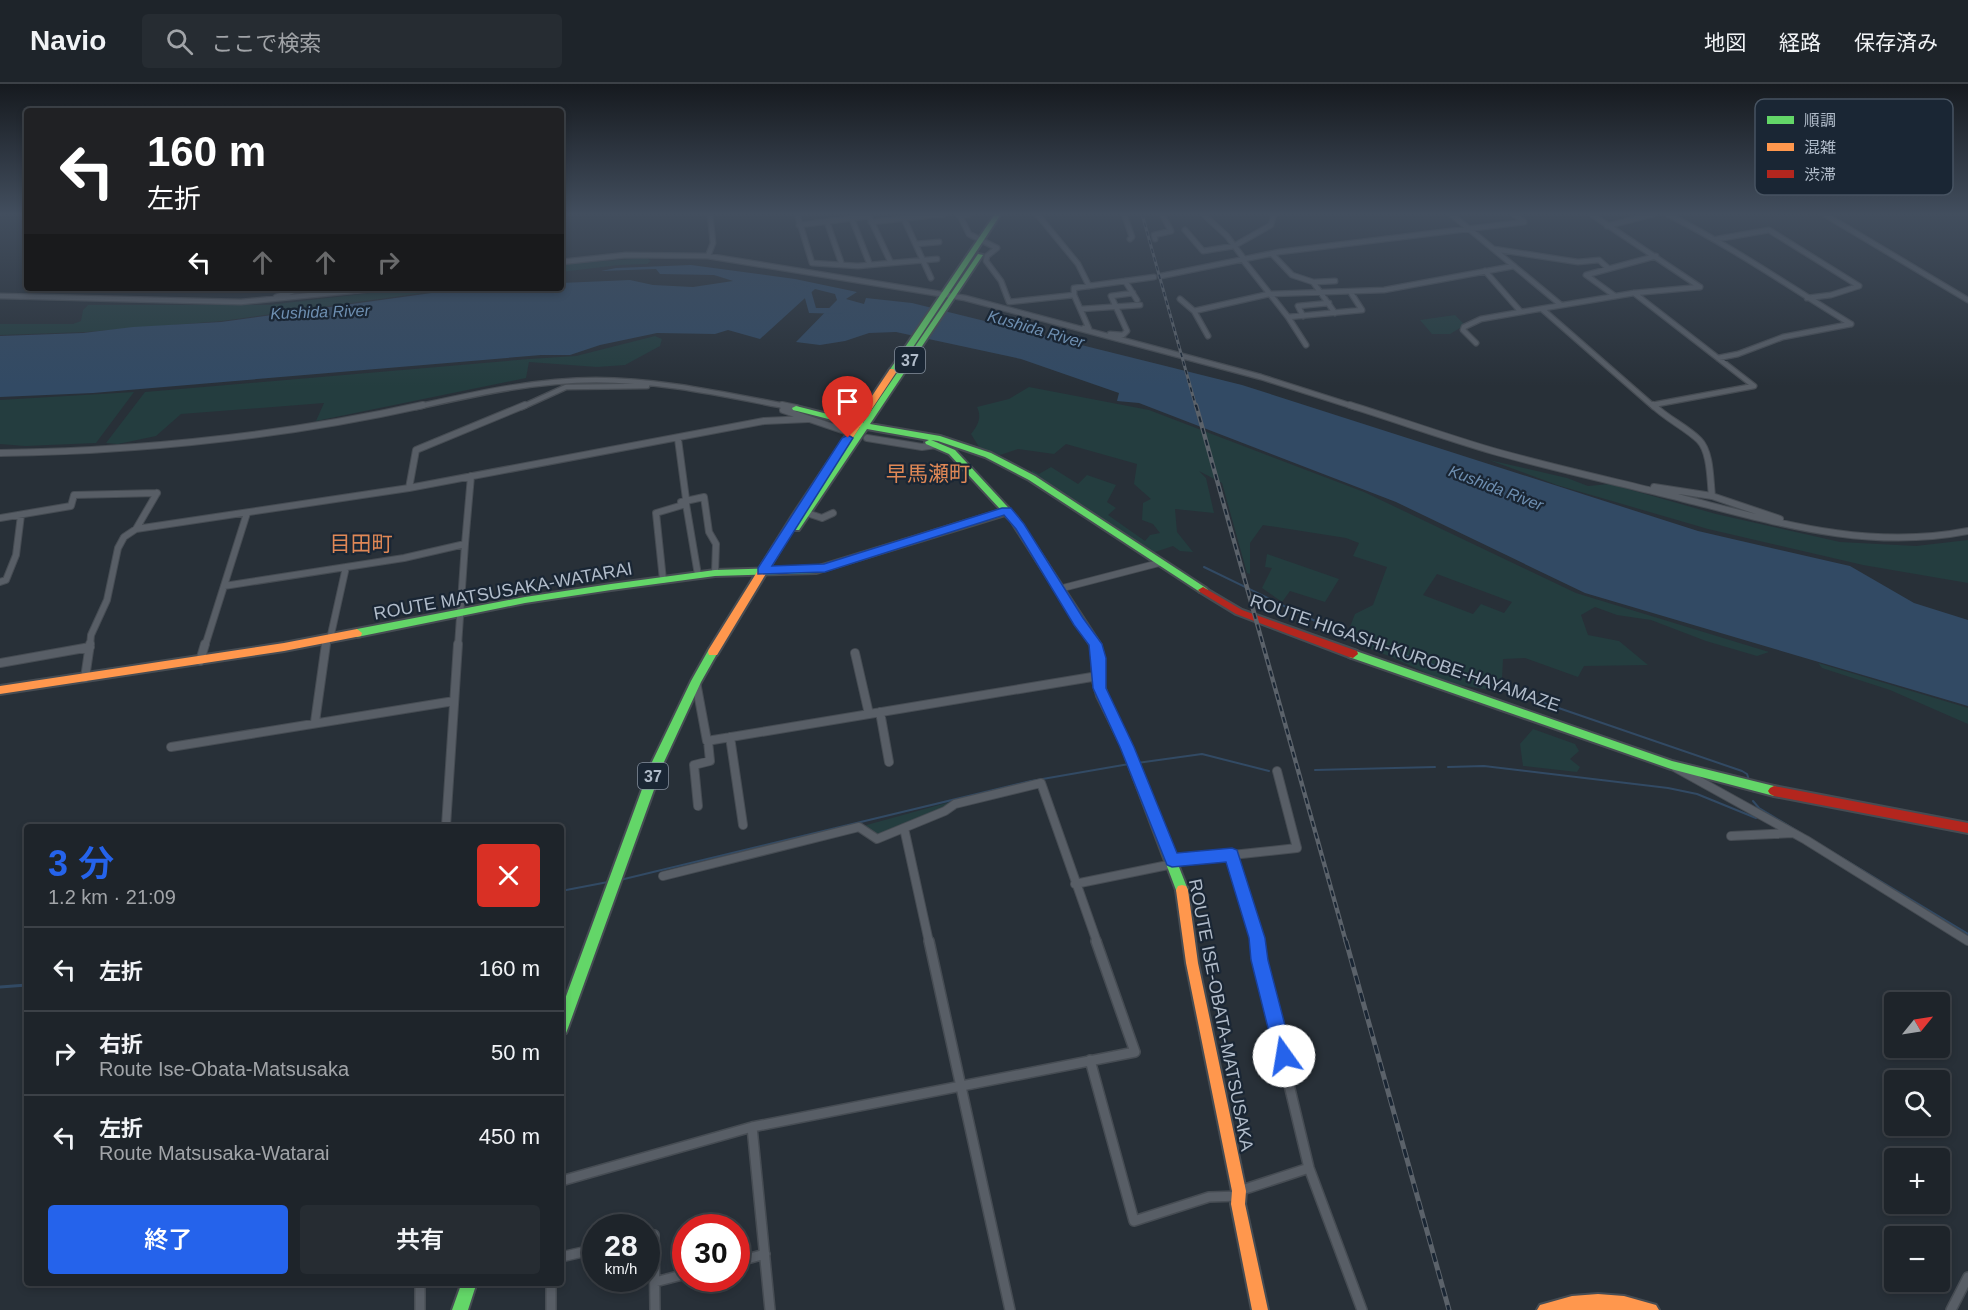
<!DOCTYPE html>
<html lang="ja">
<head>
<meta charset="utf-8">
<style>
	:root { --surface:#1e242a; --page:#262c32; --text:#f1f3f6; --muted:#a1a4a8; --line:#3c4147; --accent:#2563eb }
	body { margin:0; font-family:Helvetica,"Noto Sans JP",sans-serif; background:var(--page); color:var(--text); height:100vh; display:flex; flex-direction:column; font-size:22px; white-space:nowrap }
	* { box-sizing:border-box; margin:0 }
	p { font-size:20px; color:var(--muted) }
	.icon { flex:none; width:33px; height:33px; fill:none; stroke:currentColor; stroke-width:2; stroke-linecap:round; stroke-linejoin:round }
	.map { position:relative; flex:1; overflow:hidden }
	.details { position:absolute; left:24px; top:740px; width:540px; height:462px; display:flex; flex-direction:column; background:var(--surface); border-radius:6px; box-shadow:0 3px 9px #0003,0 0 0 2px var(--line) }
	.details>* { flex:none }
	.top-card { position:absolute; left:24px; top:24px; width:540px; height:183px; border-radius:6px; box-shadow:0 3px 9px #0003,0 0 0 2px var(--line); background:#202124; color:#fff; overflow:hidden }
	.needle { width:39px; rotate:60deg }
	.tools { position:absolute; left:1884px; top:908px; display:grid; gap:12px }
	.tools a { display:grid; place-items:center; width:66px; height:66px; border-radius:6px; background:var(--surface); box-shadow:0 3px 9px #0003,0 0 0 2px var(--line); font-size:30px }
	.speed { position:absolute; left:582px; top:1130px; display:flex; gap:12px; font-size:30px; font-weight:700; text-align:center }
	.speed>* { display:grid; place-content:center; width:78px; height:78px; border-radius:50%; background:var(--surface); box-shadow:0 3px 9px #0003,0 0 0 2px var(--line); line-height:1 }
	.speed small { font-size:15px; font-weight:400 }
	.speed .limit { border:9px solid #d22; background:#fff; color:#111 }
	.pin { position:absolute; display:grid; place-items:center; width:51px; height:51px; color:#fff; margin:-62px -26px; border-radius:50% 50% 50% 0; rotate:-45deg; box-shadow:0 0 6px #0007 }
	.pin .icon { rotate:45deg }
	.me { position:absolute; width:66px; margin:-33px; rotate:347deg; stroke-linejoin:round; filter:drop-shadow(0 0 4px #0008) }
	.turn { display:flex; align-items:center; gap:21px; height:126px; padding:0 24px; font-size:27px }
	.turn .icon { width:78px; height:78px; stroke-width:2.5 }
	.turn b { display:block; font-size:42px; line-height:51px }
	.lanes { display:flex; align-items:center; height:57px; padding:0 24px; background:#0003; justify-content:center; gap:30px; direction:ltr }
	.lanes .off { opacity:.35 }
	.round { display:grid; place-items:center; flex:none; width:63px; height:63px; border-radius:6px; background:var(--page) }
	.head { display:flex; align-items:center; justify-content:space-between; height:102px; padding:0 24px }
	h1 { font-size:36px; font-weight:600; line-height:45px; color:var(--accent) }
	.action { display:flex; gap:12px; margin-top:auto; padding:12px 24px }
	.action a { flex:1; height:69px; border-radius:6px; background:var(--accent); color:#fff; font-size:24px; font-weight:600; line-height:69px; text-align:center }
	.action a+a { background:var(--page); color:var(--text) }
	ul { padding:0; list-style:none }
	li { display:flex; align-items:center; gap:18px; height:84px; padding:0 24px; border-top:2px solid var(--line) }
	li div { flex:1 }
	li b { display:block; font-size:22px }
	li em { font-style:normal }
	header { display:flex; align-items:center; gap:36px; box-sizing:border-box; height:84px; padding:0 30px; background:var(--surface); border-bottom:2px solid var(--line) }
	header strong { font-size:28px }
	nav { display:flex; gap:33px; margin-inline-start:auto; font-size:21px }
	.search { width:420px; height:54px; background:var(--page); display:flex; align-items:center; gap:15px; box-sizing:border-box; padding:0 21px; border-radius:6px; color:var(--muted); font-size:22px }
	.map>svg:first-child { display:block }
</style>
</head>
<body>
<header>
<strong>Navio</strong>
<div class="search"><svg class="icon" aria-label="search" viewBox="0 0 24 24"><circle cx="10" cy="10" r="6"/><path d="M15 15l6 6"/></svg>ここで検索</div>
<nav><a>地図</a><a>経路</a><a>保存済み</a></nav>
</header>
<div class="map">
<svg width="1968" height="1226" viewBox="0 0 1968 1226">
	<rect width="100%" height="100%" fill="#283038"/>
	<!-- green -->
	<path fill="#243d3f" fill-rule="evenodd" d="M647,174L651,177L647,180L619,181L561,188V180Z
		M412,204H458L222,237L86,248L0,251V240H73L81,237L83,226L88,221H269Z
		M1455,231L1465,241L1450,250H1432L1420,236Z
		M655,252L662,255L660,262L625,281L597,283L529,278L526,294L316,337L324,319L181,330L156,352L118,360L106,359L145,308L529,275L576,272Z
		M1029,303L1149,326L1364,408L1576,509L1769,568L1757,572L1706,557L1651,536L1617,531L1595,523L1581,531L1588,551L1619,557L1648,581L1584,582L1578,593L1525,574L1503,575L1502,595L1496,607L1448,599L1389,572L1354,559L1348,548L1355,530L1373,521L1387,483L1353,472L1359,459L1346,454L1263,441L1250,459V490L1247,489L1222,399L1199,387L1206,394L1214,429L1175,425L1177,448L1193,468L1180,467L1173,462L1152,469L1031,390L1032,386L1039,390L1051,383L1078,400L1087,391L1116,401L1107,418L1116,424L1108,431L1145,457L1150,451L1160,449L1153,440L1142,436L1143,419L1151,415L1134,400L1137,380L1066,360L1054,370L1018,365L1000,371L979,363L971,350C978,341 982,334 977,323L1009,315ZM1437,490L1512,518L1504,529L1481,520L1473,530L1423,511Z
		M134,308L96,359L25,362L0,360V316Z
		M1489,376L1567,394L1588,402L1610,400L1716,430L1840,458L1916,462L1968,456V499L1863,481L1708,445L1557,401Z
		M1267,470L1339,495L1325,518L1290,507L1282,518L1262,504L1272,484L1265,483Z
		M1818,579L1968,624V640L1890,606L1822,584Z
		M1533,645L1575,660L1579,667L1570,675L1580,683L1577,688L1523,682L1520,660Z
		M950,718L944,725L878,752L863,742Z"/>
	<!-- water -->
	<path fill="#324a64" d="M691,181L795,195L857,208L846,215L864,220L866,214L912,219L1242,301L1698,447L1850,482L1914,519L1968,536V622L1585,509L1396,418L1139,319L1117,317L1119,309L1021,275L896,248L869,249L845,257L820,261L796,258L837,216L835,210L815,205L760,255L728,246L715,250L657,249L600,261L570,271H541L93,309L0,313V252L83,249L133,243L221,238L468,204H561V199L630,196L653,201L693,203L733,197L714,191L660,190L656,185L601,187L616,184Z"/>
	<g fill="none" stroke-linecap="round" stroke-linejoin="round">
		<!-- stream-far1 -->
		<path stroke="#324a64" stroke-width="2" d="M1204,483L1340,549L1742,687L1747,690L1749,696
			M1137,679L1202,670L1269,687
			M1448,683L1484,682L1668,704L1697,710L1756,734L1755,731
			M1315,686L1435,683
			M1753,717L1759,724L1968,850
			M620,796L1031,697L1129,680
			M561,807L608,798"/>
		<!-- stream -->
		<path stroke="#324a64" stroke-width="3" d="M0,903L27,901"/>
		<!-- river -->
		<path fill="#324a64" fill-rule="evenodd" d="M797,199L810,203L816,224H843L848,227L843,230L809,229L803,207L792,202Z"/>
		<!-- street-far3 casing -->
		<g stroke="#464c53" stroke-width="7">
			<path id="street-far3" d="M797,130L812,179L858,182L891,179L868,130
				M959,130L969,150L997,164L987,172L986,177L1001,197L1009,218L1074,211
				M1037,130L1078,180L1089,202
				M1124,130L1132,153L1130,155
				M1203,130L1227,152L1244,175
				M1451,130L1561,221
				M1591,130L1700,203
				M1667,130C1731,162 1790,203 1851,240
				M1824,130L1968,216
				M959,131L969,130
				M852,135L870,181
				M904,135L931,194
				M827,138L842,181
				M871,138L944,130
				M799,141L869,132
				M1607,142L1653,130
				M1185,146L1203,167L1234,162L1271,141L1274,130
				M1155,155L1154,151L1171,147L1162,130
				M1717,155L1769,146L1859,202
				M916,160L939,158
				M1494,165L1578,178L1599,176L1608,184
				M1272,170L1292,191L1313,198L1335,229
				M708,172L713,159L710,130
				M1243,176L1288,233L1306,261
				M561,178L626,171L708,172L965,214L1261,293L1355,323
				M891,179L937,175
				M1485,187L1521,228L1634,209L1700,203
				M1161,192L1279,168L1524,138L1514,130
				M1125,197L1137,216
				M1315,198L1335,197
				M1634,209L1754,302L1652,321
				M0,212L241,218L382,204
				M1615,212L1586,191L1656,172
				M276,213L302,204
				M1807,214L1831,211L1859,202
				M1180,215L1194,227L1208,252
				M1081,225L1140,221
				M1542,225L1654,323
				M1194,227L1269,210L1384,206L1514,182
				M1303,232L1298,222L1329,219
				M1288,233L1362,226L1351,209
				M1084,244L1089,245L1074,211V204L1154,193
				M1110,250L1123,251L1127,247L1111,212L1133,209
				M1476,259L1463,246L1464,243L1481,235L1521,228
				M1718,274L1738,270L1783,253L1851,240
				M416,323C475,310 535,296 596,296C661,296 726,311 790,323
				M522,323L566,303L647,302"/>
		</g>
		<!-- street-far2 casing -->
		<g stroke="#464c53" stroke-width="8">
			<path id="street-far2" d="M782,321L796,324
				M1350,321C1398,336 1445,353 1493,367C1550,383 1608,396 1665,410C1767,435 1862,468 1968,447
				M1653,321C1667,335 1686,343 1699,356C1711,368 1710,396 1712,412
				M783,326L845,347
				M867,354L922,363L936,361
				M678,355L686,415
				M0,369C143,367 283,352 423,321
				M1654,403L1712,412L1780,435
				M409,404L416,366L525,321
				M681,418L704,413L709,448L716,460L715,489
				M807,429L822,434L833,429
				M0,434L71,422L74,411L157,409
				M136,445L157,409
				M663,496L656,429L686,420L698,491
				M0,498L6,496L16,471L21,431
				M224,502L404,474L465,460L471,392
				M1059,505L1159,479
				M330,555L346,483
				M90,562L91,551L107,516L118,464L124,453L136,445L409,404L764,337L808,335
				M205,562L247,429
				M326,562L327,556
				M458,562L465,460"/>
		</g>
		<!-- street-far1 casing -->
		<g stroke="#464c53" stroke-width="10">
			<path id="street-far1" d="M855,569L869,630
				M200,577L205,560
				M0,579L90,563
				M85,594L90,560
				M696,598L707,657L1098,592
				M880,628L889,678
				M315,638L326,560
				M730,653L743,741
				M171,663L454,617
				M1676,684L1806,756L1968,857
				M698,722L694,681L710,677L708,657
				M446,742L458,560
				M904,744L929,858
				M1731,752L1793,749
				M1232,771L1297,764L1277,687
				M1172,776L1232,771L1257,858
				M663,792L859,743L877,755L945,727L955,720L1041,699L1097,858
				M1075,800L1173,780"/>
		</g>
		<!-- street casing -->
		<g stroke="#464c53" stroke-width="12">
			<path id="street" d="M929,857L1010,1226
				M1257,857L1259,876L1309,1084L1362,1226
				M1090,976L1134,1137L1209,1113L1240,1112
				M752,1043L770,1226
				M561,1097L752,1043L1135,968L1096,857
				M1239,1107L1309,1084
				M646,1153L654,1151L655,1226
				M561,1173L596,1165
				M736,1178L765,1170
				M420,1198V1226
				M551,1198V1226
				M655,1198L686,1190
				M1951,1226L1968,1193"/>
		</g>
		<!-- fast casing -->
		<g stroke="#464c53" stroke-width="4">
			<path id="fast" d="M995,130H1001L896,289H890L889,287Z
				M978,170L983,171L870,340L940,352L991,369L1035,392L1206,504L1208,506L1206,508H1200L1029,396L985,373L938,357L931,356L955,366L1017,433L1101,561L1103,597L1107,612L1132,663L1188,806L1186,810L1182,811L1178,810L1176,806L1122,663L1097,612L1093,597L1092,564L1011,437L1005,431L816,489L715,492L611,506L525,519L357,553L353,552L352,549L357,545L525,513L611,500L715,486L816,483L1001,426L949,370L926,360L925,358L929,356L867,345L799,446H793L791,444L860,343L793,326L792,324L796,322L863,339Z
				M713,564L718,568L701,598L664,678L568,944L566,949L561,950V926L652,678L691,597L709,565Z
				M1353,566L1672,677L1774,702L1778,704L1780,707L1778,710L1774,712L1671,685L1349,573L1348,570L1349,567Z
				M462,1198H477L468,1226H452Z"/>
		</g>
		<!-- slow casing -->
		<g stroke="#464c53" stroke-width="4">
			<path id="slow" d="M890,285H893L897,287L799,435L717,571H709L708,568L709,565L792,432Z
				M357,545L362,549L361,552L284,567L0,610V602L284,559Z
				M1182,801L1186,802L1188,806L1198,879L1246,1107L1245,1120L1268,1226H1252L1231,1120L1232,1107L1186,879L1176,806L1178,802Z
				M1598,1210L1624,1212L1656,1221L1659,1226H1537L1540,1221L1572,1212Z"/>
		</g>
		<!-- jam casing -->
		<g stroke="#464c53" stroke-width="4">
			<path id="jam" d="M1203,503L1242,526L1357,567L1358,570L1353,574L1349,573L1236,530L1200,508L1198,506Z
				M1774,702L1968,739V749L1774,712L1770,710L1768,707L1770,704Z"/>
		</g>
		<!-- street-far3 -->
		<use href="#street-far3" stroke="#585e66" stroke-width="4.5"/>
		<!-- street-far2 -->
		<use href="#street-far2" stroke="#585e66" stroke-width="6"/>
		<!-- street-far1 -->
		<use href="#street-far1" stroke="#585e66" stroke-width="8"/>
		<!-- street -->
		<use href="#street" stroke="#585e66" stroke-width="9"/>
		<!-- fast -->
		<use href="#fast" fill="#63d668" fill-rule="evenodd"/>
		<!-- slow -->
		<use href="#slow" fill="#ff974d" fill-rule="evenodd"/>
		<!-- jam -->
		<use href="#jam" fill="#b3261e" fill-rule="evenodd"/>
		<!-- rail-far2 casing -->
		<g stroke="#5b626a" stroke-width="3">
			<path id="rail-far2" d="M1142,130L1196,323"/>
		</g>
		<!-- rail-far1 casing -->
		<g stroke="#5b626a" stroke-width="4.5">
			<path id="rail-far1" d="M1196,321L1346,858"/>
		</g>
		<!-- rail casing -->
		<g stroke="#5b626a" stroke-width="5">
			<path id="rail" d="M1346,857L1449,1226"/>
		</g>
		<!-- rail-far2 -->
		<use href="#rail-far2" stroke="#1a2634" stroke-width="1.5" stroke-dasharray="4.5" stroke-linecap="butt"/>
		<!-- rail-far1 -->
		<use href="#rail-far1" stroke="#1a2634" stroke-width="2" stroke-dasharray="6" stroke-linecap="butt"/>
		<!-- rail -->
		<use href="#rail" stroke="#1a2634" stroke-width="3" stroke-dasharray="9" stroke-linecap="butt"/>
	</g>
	<!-- sky -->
	<linearGradient id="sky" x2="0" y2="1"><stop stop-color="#161a1f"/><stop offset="0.43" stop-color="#424e5e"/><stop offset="1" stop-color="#424e5e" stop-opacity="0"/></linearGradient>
	<rect width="1968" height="302" fill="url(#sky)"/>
	<!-- route -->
	<path fill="#2563eb" stroke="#184099" stroke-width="1.5" d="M848,351L853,354L772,482L824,480L1002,424H1011L1024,440L1083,534L1102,560L1106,574V604L1134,663L1177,769L1232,764L1237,766L1265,854L1268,876L1293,972L1290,978L1284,981L1278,978L1275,972L1251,876L1249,854L1226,778L1172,783L1167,781L1120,663L1093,604L1089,561L1074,541L1016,445L1004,431L825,488L758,490V484L842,354Z"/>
	<g text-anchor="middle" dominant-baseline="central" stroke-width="4.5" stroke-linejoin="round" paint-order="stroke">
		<!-- far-water labels -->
		<g font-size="16" font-style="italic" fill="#6e8fb1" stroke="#1a2634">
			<text transform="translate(320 228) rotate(-2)">Kushida River</text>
			<text transform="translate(1036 245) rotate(16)">Kushida River</text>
			<text transform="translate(1496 404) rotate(21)">Kushida River</text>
		</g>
		<!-- shield labels -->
		<g fill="#1a2634" stroke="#848f9d" stroke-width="1.5">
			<rect x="895" y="263" width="30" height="26" rx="4.5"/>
			<rect x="638" y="679" width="30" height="26" rx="4.5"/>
		</g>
		<g font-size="16" font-weight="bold" fill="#b1bcca">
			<text x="910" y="276">37</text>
			<text x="653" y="692">37</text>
		</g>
		<!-- street labels -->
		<g font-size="18" fill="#b1bcca" stroke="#1a2634">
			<text transform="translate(503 507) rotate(-10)">ROUTE MATSUSAKA-WATARAI</text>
			<text transform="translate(1405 569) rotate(19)">ROUTE HIGASHI-KUROBE-HAYAMAZE</text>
			<text transform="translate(1221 931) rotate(79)">ROUTE ISE-OBATA-MATSUSAKA</text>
		</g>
		<!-- quarter labels -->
		<g font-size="21" fill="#e08856" stroke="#1a2634">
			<text x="928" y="389">早馬瀬町</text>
			<text x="361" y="459">目田町</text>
		</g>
	</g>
	<!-- legend -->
	<rect x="1755" y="15" width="198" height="96" rx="9" fill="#1a2634" stroke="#475361" stroke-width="1.5"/>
	<rect x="1767" y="32" width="27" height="8" fill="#63d668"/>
	<rect x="1767" y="59" width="27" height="8" fill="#ff974d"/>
	<rect x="1767" y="86" width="27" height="8" fill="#b3261e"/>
	<g font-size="16" fill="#b1bcca">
		<text x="1804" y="42">順調</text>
		<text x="1804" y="69">混雑</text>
		<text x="1804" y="96">渋滞</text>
	</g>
</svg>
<div class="tools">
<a><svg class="needle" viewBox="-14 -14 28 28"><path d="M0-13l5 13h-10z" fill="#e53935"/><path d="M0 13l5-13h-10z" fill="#a1a4a8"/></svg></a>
<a><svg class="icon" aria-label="search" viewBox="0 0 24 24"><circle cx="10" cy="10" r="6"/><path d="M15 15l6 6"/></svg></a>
<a>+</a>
<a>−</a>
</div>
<div class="speed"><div>28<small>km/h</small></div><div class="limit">30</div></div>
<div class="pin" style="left:848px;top:354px;background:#d93025"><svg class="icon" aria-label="arrive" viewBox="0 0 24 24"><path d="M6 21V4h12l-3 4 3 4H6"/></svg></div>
<svg class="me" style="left:1284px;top:972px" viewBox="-20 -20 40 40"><circle r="19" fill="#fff"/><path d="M0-13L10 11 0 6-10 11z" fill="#2563eb"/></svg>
<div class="top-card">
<div class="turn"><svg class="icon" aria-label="left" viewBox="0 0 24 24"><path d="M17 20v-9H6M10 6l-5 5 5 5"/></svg><div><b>160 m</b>左折</div></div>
<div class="lanes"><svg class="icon" aria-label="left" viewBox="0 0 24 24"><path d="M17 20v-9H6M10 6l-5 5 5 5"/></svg><svg class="icon off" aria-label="ahead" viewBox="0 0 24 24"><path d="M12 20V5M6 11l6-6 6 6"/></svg><svg class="icon off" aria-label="ahead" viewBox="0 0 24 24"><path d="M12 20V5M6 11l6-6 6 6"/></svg><svg class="icon off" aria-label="right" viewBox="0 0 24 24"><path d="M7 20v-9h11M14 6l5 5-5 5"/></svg></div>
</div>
<section class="details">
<div class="head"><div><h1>3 分</h1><p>1.2 km · 21:09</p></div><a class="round" style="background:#d93025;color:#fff"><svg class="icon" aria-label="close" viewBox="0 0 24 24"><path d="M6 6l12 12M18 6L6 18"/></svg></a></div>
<ul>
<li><svg class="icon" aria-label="left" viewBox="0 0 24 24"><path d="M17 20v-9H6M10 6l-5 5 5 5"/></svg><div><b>左折</b></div><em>160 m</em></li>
<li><svg class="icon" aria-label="right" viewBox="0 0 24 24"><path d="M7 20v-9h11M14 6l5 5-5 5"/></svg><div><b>右折</b><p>Route Ise-Obata-Matsusaka</p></div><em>50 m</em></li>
<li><svg class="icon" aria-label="left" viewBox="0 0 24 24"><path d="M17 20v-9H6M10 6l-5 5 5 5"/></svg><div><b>左折</b><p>Route Matsusaka-Watarai</p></div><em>450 m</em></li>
</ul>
<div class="action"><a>終了</a><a>共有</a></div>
</section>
</div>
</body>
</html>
